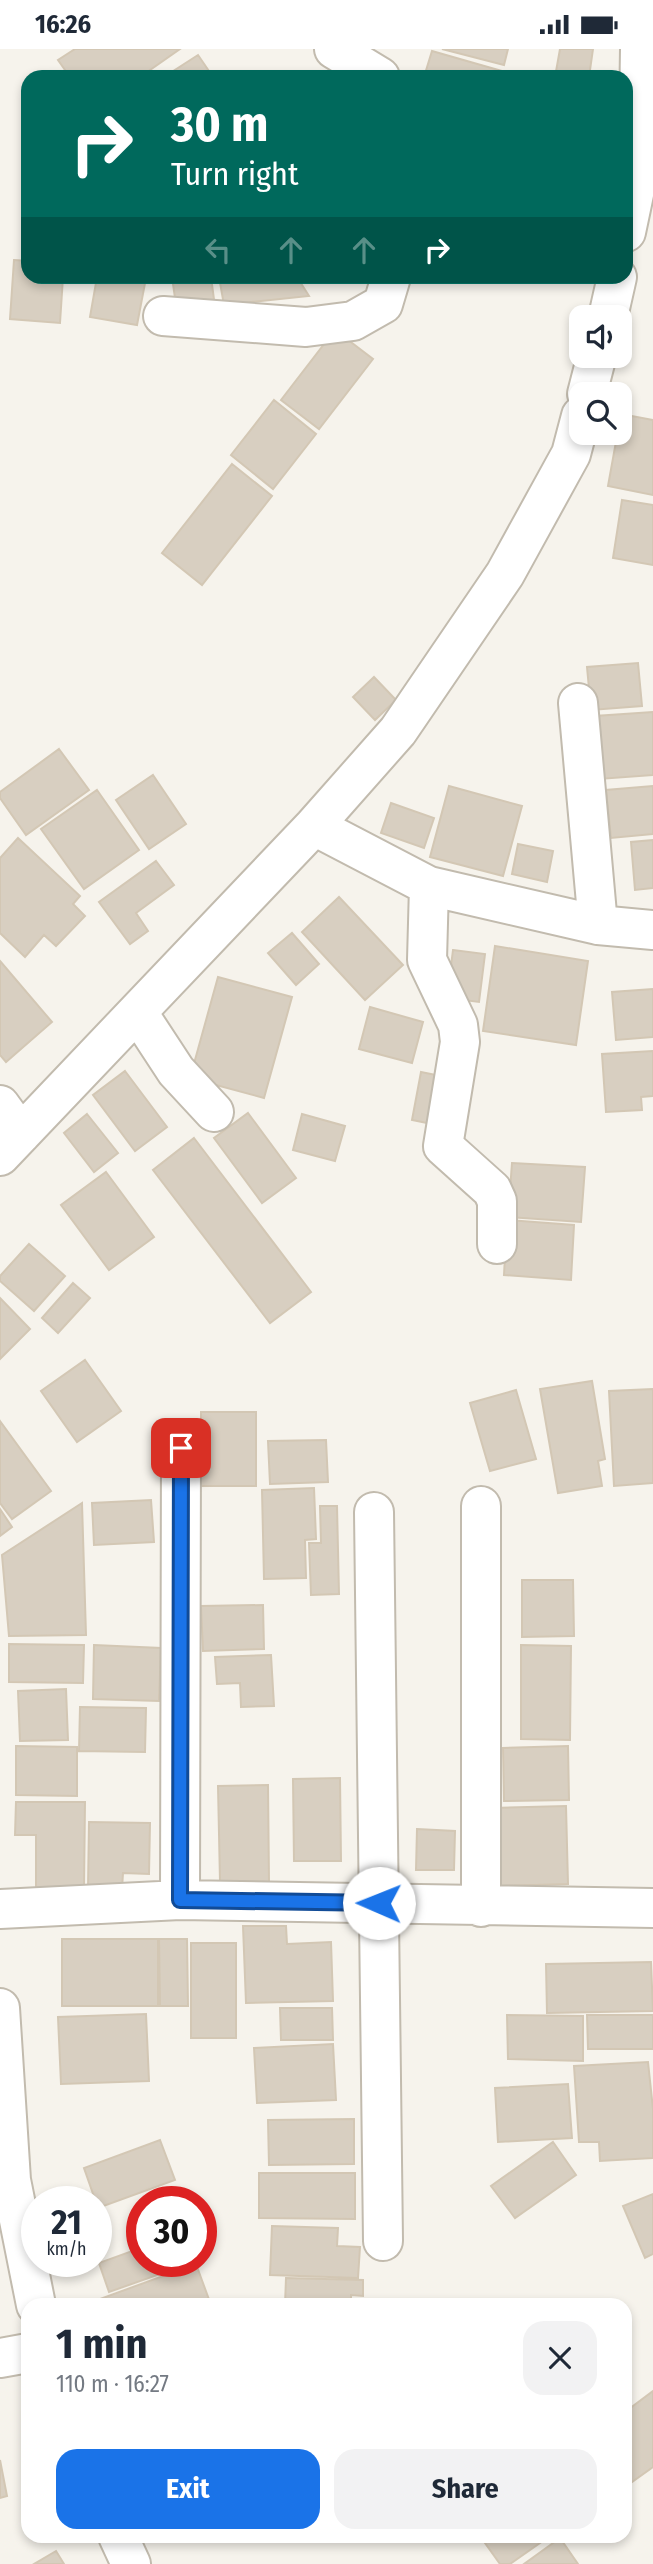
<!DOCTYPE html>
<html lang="en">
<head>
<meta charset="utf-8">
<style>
	:root { --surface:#fff; --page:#f2f2f3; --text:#1f2937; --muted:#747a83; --accent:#1a73e8 }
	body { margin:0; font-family:"Fira Sans Condensed",sans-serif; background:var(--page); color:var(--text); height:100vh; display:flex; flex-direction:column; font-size:26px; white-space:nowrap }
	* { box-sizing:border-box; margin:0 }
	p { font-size:23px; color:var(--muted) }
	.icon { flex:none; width:38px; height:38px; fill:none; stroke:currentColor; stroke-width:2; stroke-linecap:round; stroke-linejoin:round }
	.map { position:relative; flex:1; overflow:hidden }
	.panel { position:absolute; left:21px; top:2249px; width:611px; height:245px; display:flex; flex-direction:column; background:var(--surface); border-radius:21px; box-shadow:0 4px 10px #0003 }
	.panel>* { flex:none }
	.banner { position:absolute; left:21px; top:21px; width:612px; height:214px; border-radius:21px; box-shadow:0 4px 10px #0003; background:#00695c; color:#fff; overflow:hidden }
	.buttons { position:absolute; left:569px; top:256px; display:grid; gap:14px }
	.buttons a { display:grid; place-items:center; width:63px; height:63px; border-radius:14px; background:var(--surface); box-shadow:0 4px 10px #0003; font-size:35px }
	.speed { position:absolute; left:21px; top:2137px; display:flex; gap:14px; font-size:35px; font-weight:700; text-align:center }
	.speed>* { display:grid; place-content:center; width:91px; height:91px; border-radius:50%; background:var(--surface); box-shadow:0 4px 10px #0003; line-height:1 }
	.speed small { font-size:18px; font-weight:400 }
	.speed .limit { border:10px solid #d22; background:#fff; color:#111 }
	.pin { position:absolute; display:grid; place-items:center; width:60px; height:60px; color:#fff; margin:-30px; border-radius:14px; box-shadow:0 4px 10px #0006 }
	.me { position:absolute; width:77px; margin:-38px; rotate:271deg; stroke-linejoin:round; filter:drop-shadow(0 0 5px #0008) }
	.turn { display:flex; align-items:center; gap:24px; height:147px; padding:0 35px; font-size:32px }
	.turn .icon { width:91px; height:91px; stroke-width:2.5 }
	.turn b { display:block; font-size:49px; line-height:60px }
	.lanes { display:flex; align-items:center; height:66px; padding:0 35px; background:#0003; justify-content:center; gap:35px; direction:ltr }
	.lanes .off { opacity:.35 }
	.round { display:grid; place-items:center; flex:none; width:74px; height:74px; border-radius:21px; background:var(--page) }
	.summary { display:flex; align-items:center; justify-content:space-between; height:119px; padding:0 35px }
	h1 { font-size:42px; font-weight:700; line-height:52px }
	.button { display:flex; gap:14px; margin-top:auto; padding:14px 35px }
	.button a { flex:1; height:80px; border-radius:21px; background:var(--accent); color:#fff; font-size:28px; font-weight:700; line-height:80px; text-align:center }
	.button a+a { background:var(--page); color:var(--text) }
	.status { display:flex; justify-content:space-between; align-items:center; height:49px; padding:0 35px; background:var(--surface); direction:ltr }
	.status svg { height:19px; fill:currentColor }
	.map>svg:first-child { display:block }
</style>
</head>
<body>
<div class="status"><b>16:26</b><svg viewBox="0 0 49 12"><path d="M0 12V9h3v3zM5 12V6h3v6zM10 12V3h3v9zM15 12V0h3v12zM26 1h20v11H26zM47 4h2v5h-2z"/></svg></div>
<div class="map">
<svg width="653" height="2515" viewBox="0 0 653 2515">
	<rect width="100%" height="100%" fill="#f6f3ec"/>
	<!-- building -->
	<path fill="#d8cfc1" stroke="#d3c7b4" stroke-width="2" d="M75,0H180L140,28H70L58,11Z
		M442,0H508L504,16Z
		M560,0H593L589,28H555Z
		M432,2L509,24L507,28H424Z
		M198,6L213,28H164Z
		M14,211L28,212V228H63L60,274L10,270Z
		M97,228L146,229L137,276L90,268Z
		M172,228H211L215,258L177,263Z
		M219,228H297L309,247L224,256Z
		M335,281L373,310L319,380L281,351Z
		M274,351L316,385L273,440L231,406Z
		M621,365L653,371V446L608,437Z
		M232,415L272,447L202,536L162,504Z
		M622,451L653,456V516L613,509Z
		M638,614L642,657L591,661L587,618Z
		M374,628L396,651L375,671L353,648Z
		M653,663V726L599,730L595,667Z
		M59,700L89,741L26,786L0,749V743Z
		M153,726L186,775L149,800L116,751Z
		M449,737L522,757L503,827L430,808Z
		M653,737V785L611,789L606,741Z
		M97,741L139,801L84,840L41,780Z
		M391,754L434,769L424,799L381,784Z
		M18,789L80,847L73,855L85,867L56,897L44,886L25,908L0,884V809Z
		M653,791V839L635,841L631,793Z
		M518,795L553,802L547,833L512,825Z
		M156,812L174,836L136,864L148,882L130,895L99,853Z
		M339,848L403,916L365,951L302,883Z
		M292,884L319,915L296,936L268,904Z
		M495,897L588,912L576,996L483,982Z
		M453,901L485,905L479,953L447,949Z
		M0,912L52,973L6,1013L0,1006Z
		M218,928L292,948L264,1049L190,1029Z
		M653,940V988L616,991L612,943Z
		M370,958L423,973L412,1014L359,1000Z
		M653,1002V1047L641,1048L642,1061L606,1063L602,1005Z
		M125,1022L167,1078L135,1102L93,1046Z
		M421,1023L441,1027L432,1075L412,1071Z
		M248,1064L296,1129L262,1154L214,1089Z
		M87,1065L118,1104L94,1123L64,1084Z
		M302,1065L345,1077L335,1112L293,1101Z
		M194,1089L311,1243L270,1274L153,1121Z
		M512,1114L585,1118L581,1173L508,1168Z
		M106,1123L154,1188L109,1221L61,1156Z
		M507,1171L574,1176L571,1231L504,1226Z
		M29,1195L65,1227L34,1262L0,1232V1227Z
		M73,1234L90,1249L58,1284L42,1269Z
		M0,1249L30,1280L0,1310Z
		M85,1311L121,1362L77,1393L41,1342Z
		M592,1332L605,1410L598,1412L602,1437L558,1444L540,1340Z
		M653,1340V1434L614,1437L609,1342Z
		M516,1341L536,1410L490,1422L470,1354Z
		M201,1363H256V1437H201Z
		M0,1372L51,1442L12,1470L0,1454Z
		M326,1391L328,1433L270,1435L268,1392Z
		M314,1439L316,1490L305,1491L306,1529L264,1530L262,1441Z
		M151,1451L154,1493L94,1496L92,1454Z
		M82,1454L86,1586L9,1587L2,1506Z
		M320,1457H337L339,1545L311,1546L309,1494H321Z
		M0,1460L12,1478L0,1487Z
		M522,1531H573L574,1587L522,1588Z
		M263,1556L264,1600L203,1602L201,1557Z
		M9,1595L84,1596L83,1634L9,1633Z
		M94,1596L161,1599L159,1652L93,1650Z
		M521,1596L571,1597L570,1691L521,1690Z
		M271,1606L274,1657L241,1658L240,1634L217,1635L215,1608Z
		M66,1640L68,1691L20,1692L18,1642Z
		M80,1658L146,1659L145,1703L79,1702Z
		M16,1697L77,1698V1747L16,1746Z
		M568,1697L569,1751L504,1752L503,1699Z
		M340,1729L341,1812H294L293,1730Z
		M268,1736L269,1833L220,1832L218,1737Z
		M16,1753H85L84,1839L36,1838V1786H15Z
		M566,1757L568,1835L497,1837L494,1759Z
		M89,1773L150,1774L149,1825L123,1824L122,1840H88Z
		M417,1780L455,1782L454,1821H416Z
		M243,1877H286L287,1895L331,1893L333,1952L246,1954Z
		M62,1890H158V1957H62Z
		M159,1890H187L188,1957H160Z
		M191,1894H236V1989H191Z
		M651,1913L653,1962L547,1964L546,1915Z
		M280,1959H332L333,1991H281Z
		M146,1965L149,2032L61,2035L58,1968Z
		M507,1966L583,1967V2012L508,2010Z
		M587,1966H653V2000H588Z
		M333,1995L336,2051L257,2054L254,1999Z
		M648,2013L653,2060V2109L600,2112L599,2093H579L574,2017Z
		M568,2035L572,2089L498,2093L495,2039Z
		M354,2070V2115L269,2116L268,2071Z
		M160,2091L175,2131L98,2159L84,2119Z
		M553,2093L576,2126L515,2169L491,2137Z
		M259,2124H355V2170L259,2169Z
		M653,2145V2205L645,2209L623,2157Z
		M272,2177L338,2179L337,2197L360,2198L358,2229L270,2226Z
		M142,2183V2212H178L180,2218L109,2243L99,2214L138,2200L133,2186Z
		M196,2215L211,2256H90L89,2254Z
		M286,2229L363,2231V2247L351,2246V2256H285Z
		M653,2342V2418L625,2438V2363Z
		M0,2411L7,2447L0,2449Z
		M480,2487H550L510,2515H500Z
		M560,2489L578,2515H524Z
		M56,2502L64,2515H34Z"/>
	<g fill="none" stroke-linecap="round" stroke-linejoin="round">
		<!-- minor casing -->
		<g stroke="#c2bbae" stroke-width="42">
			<path id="minor" d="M334,0L380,28
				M626,183L638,126L640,0
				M163,267L306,278L353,272L383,255L391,228
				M608,268L617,228
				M587,345L597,306
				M578,654L598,876
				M314,777L429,837L598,876L653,881
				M429,837L427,911L458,976L460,993L443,1097L492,1141L497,1152V1195
				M138,964L176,1022L214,1063
				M0,1056L21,1085
				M0,1107L314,777L398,682L505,525L571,405L581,367
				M481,1457V1858
				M374,1463L383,2192
				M180,1851L181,1399
				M0,1860L180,1851L653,1859
				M0,1959L11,2131L36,2256
				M0,2309L28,2304
				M118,2487L131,2515"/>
		</g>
		<!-- minor -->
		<use href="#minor" stroke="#fff" stroke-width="38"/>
	</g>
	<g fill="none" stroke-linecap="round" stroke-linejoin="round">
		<!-- route casing -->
		<g stroke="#114b97" stroke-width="18">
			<path id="route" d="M181,1399L180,1851L379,1854"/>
		</g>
		<!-- route -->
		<use href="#route" stroke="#1a73e8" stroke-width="12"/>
	</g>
</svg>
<div class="buttons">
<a><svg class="icon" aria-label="sound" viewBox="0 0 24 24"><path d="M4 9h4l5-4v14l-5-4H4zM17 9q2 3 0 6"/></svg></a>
<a><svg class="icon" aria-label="search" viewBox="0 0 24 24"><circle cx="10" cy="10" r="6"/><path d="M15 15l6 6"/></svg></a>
</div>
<div class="speed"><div>21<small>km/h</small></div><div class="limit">30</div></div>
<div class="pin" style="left:181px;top:1399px;background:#d93025"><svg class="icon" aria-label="arrive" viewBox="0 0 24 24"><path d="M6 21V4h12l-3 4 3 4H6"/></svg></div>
<svg class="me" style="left:379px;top:1854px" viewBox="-20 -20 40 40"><circle r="19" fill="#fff"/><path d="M0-13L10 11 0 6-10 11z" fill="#1a73e8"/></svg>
<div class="banner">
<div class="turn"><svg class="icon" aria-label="right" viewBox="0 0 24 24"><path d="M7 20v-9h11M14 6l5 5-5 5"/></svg><div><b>30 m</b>Turn right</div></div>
<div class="lanes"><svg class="icon off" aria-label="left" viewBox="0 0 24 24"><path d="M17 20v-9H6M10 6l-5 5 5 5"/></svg><svg class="icon off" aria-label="ahead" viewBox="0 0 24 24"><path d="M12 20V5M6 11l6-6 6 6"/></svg><svg class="icon off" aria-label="ahead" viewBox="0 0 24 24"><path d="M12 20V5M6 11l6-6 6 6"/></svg><svg class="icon" aria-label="right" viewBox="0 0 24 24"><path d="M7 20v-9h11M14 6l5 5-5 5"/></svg></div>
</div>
<section class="panel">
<div class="summary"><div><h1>1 min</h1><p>110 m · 16:27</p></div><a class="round"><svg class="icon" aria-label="close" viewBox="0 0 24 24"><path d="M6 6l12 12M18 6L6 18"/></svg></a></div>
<div class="button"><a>Exit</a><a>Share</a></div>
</section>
</div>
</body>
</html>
